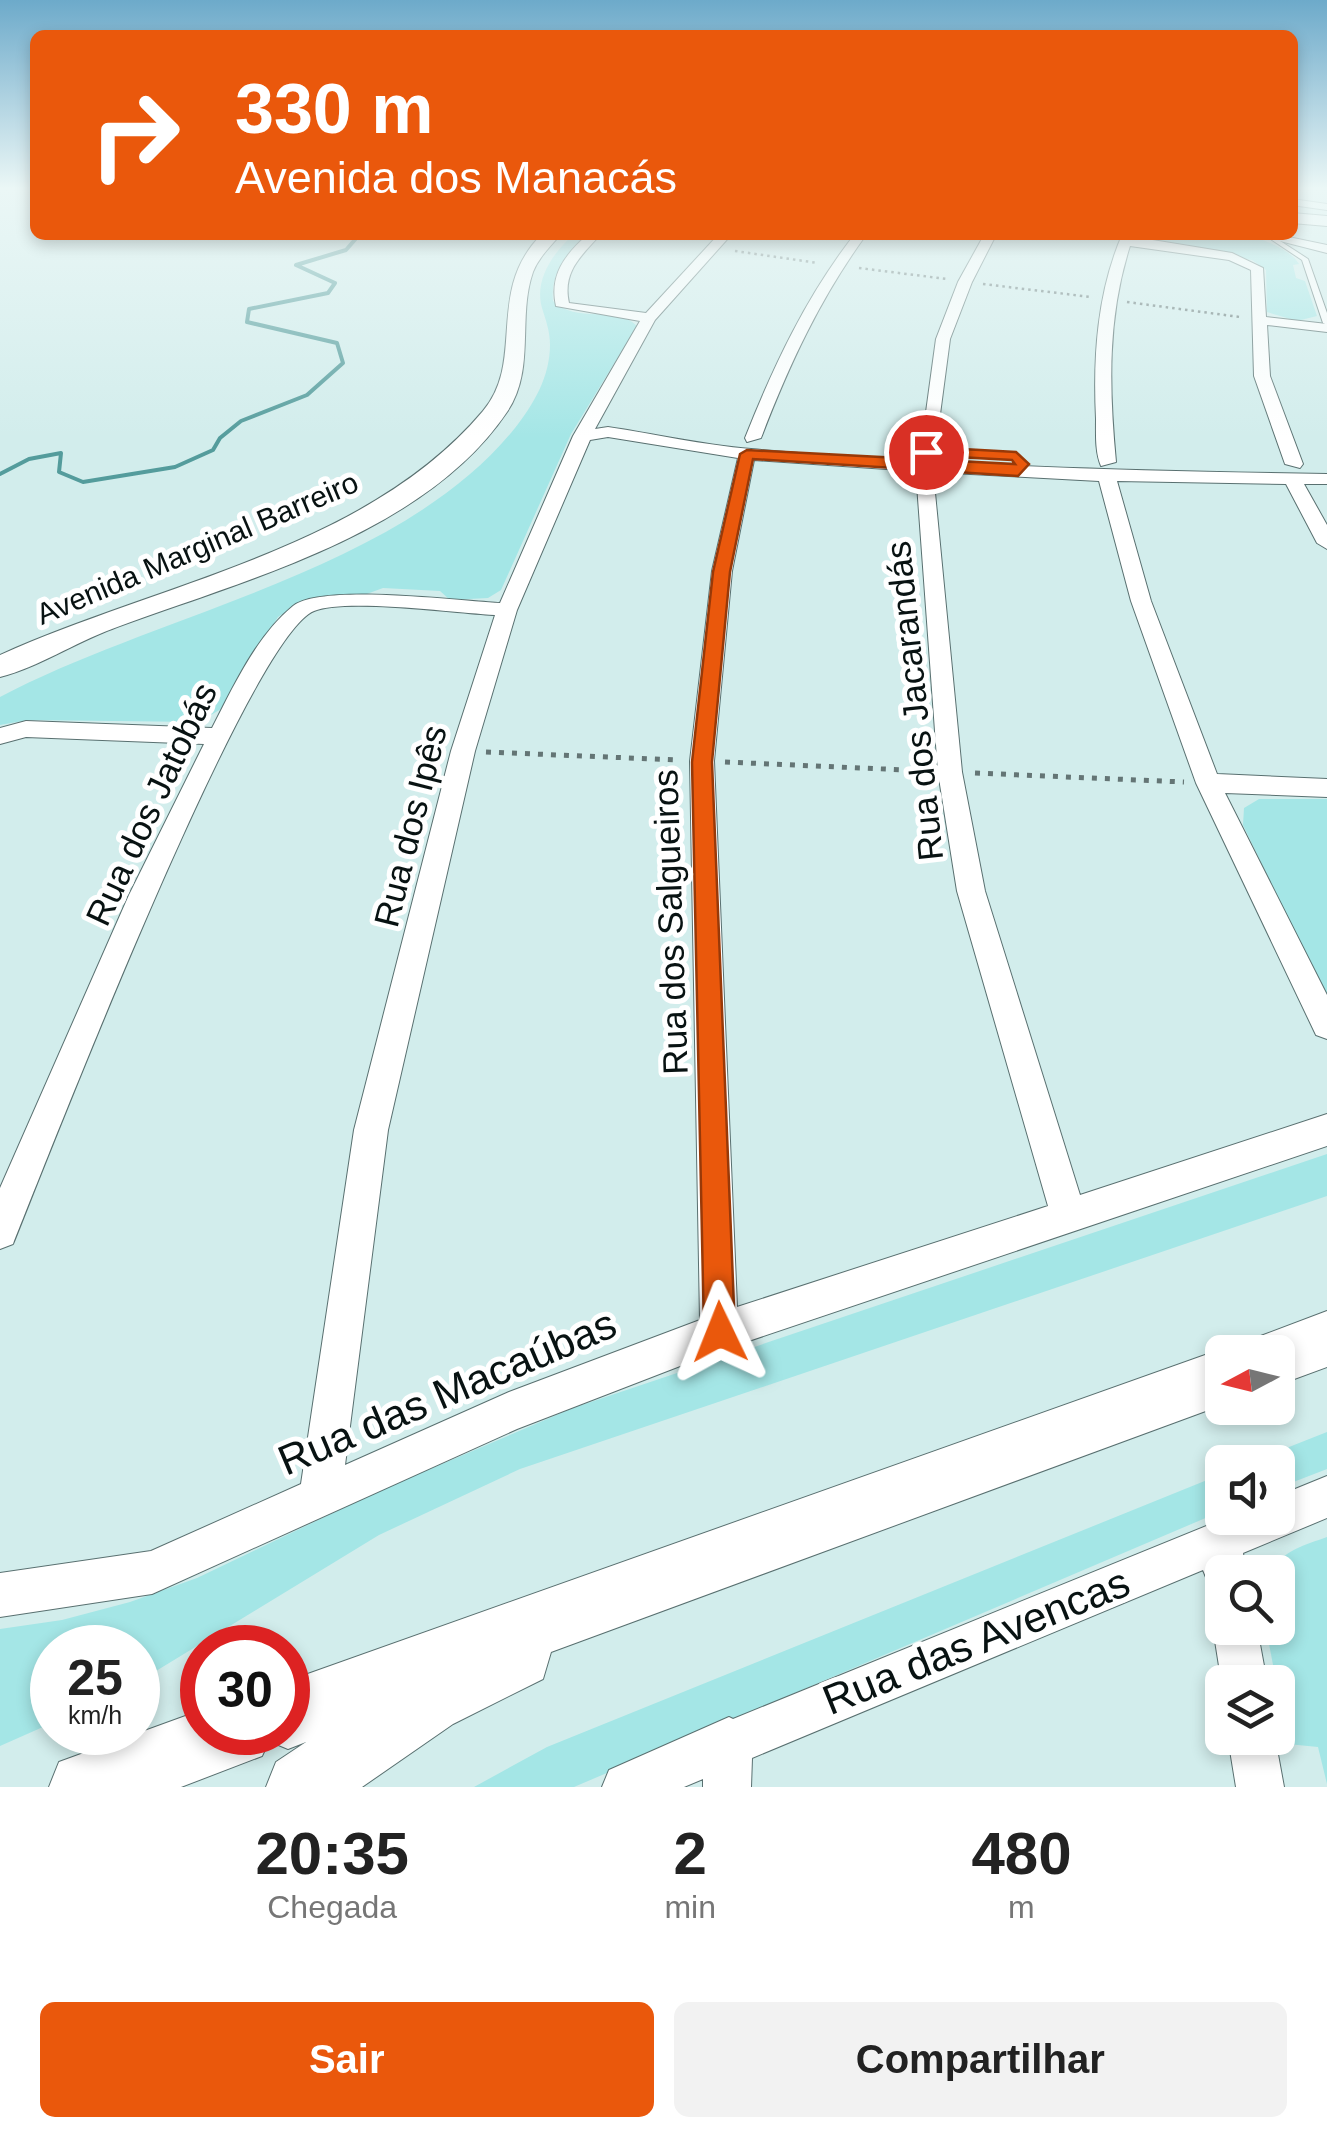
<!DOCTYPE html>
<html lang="pt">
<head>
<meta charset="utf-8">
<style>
	:root { --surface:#fff; --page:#f2f2f2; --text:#222; --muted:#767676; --accent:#ea580c }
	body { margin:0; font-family:Arial,sans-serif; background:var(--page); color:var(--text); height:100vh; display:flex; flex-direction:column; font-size:38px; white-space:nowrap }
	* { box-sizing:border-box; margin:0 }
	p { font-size:32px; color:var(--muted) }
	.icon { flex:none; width:55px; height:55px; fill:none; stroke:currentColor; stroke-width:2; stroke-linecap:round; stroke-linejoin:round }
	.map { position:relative; height:1787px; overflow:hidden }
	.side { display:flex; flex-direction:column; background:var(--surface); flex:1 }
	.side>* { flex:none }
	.top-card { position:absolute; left:30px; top:30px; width:1268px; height:210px; border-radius:15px; box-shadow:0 5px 15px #0003; background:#ea580c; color:#fff; overflow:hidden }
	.needle { width:65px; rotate:263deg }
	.fabs { position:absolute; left:1205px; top:1335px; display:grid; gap:20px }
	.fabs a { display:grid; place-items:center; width:90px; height:90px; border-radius:15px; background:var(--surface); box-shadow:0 5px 15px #0003; font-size:50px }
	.speed { position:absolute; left:30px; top:1625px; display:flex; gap:20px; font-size:50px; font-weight:700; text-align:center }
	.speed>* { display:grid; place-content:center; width:130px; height:130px; border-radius:50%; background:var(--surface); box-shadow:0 5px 15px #0003; line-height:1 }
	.speed small { font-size:25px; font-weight:400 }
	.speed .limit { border:15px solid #d22; background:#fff; color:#111 }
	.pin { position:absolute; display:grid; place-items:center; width:85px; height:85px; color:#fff; margin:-42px; border:5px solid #fff; border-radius:50%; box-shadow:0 2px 10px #0007 }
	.me { position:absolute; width:110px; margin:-55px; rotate:358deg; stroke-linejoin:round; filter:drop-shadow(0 0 8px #0008) }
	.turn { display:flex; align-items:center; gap:35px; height:210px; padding:0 40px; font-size:45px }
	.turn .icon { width:130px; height:130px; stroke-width:2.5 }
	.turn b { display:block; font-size:70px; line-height:85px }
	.eta { display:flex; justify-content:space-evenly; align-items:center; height:170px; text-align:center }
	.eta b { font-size:60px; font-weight:700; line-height:70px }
	.primary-button { display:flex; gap:20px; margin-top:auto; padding:20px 40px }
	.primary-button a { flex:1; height:115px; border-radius:15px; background:var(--accent); color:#fff; font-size:40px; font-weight:700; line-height:115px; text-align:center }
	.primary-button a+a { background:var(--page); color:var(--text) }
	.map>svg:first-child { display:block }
</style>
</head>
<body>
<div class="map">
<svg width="1327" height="1787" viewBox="0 0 1327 1787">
	<rect width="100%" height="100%" fill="#d2edec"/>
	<!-- green -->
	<path fill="#a4e6e6" d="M573,235H589C568,254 550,271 553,301C576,324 617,305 637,326L571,434L501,590L488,598L450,600L440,591L383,588L364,595H328L296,605L278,617L221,709L199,722L28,720L0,725V697C160,612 399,572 515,428C534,404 550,376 550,345C550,331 546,321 542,308C534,280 553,253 573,235Z
		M1135,235H1250C1267,242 1289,248 1299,264L1293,265L1296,278L1305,281L1317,316L1297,321L1267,312L1266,270L1252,260L1148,244Z
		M1259,799H1327V999L1243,825L1244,808Z
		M1327,1154V1196L520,1469L379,1535L138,1682V1648H52V1723L0,1746V1629L62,1620L130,1602L197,1578L381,1490L573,1408Z
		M1327,1432V1469L1278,1488V1462H1251Z
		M1222,1474V1511L574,1787H474L547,1747Z
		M1327,1537V1784L1318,1747L1288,1744L1266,1628H1278V1572H1271C1283,1550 1305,1545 1327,1537Z"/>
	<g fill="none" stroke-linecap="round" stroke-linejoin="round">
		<!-- stream -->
		<path stroke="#549c9c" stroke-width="4" d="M0,474L29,459L61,453L59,472L83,482L175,467L213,450L220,438L241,421L307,395L343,363L337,343L247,322L249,309L328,293L335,283L296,265L346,250L359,235"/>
		<!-- lane casing -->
		<g stroke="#597070" stroke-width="2">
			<path id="lane" d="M1274,237L1308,259L1327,313V325L1323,323L1302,260L1272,240Z"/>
		</g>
		<!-- street casing -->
		<g stroke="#597070" stroke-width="2">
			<path id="street" d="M1292,199L1327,204V210L1292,205Z
				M587,235H600C581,256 562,272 569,303L646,313L718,235H731L655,320L595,429L608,427C655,434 703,445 751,449C942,466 1135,471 1327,474V484H1304L1327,525V549L1317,543L1286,484L1117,481L1151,601L1217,774L1327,779V797L1225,793L1327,995V1039L1316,1035L1196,783L1131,601L1099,481L933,472L962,772L985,891L1080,1195L1327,1114V1146L719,1351L517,1429L152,1594L0,1617V1573L151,1551L301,1484L354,1130L451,751L495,615C456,613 345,598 314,611C249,637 50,1152 13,1244L0,1249V1188L129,895L204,744L26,737L0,744V728L26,721L212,728C233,687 257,635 293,606C321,583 460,601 500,603L573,436L640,321L556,306C549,275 565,255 587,235ZM608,437L738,458L712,571L690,761L700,1320L509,1392L345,1465L388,1130L475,751L517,610L590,440ZM754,460L916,471L938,772L957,891L1048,1206L737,1307L714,761L732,571Z
				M854,235H866C820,298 789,365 761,438L747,442L745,438C774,365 806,297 854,235Z
				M984,235H996L972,282L950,339L935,452L920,456L936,339L958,282Z
				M1122,235L1232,253L1263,268L1266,317L1327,324V332L1267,325L1270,376L1303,464L1300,468L1285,464L1254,376L1251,270L1229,260L1130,246C1107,318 1109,388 1116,462L1101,466C1095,452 1096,435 1096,419C1093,357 1097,293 1122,235Z
				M1256,235H1279L1327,245V253Z
				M1327,1476V1518L1243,1553L1246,1572H1222V1593L1210,1587L1203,1570L752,1758L751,1787H703V1779L684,1787H602L609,1770L729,1717L733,1719L1226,1518H1278V1496Z
				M1222,1611V1628H1257L1267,1682L1222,1685L1213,1628Z
				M1228,1738H1275L1284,1787H1236Z"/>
		</g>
		<!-- secondary casing -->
		<g stroke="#597070" stroke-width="2">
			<path id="secondary" d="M1292,213L1327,216V226L1292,223Z
				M541,235H560C550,247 539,257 533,272C517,318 536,369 507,412C424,535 243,580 112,629C74,643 39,667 0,677V655C159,583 367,549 483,411C526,360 485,292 541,235Z
				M1327,1311V1367L1278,1385V1352H1252L1258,1337Z
				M1222,1349L1231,1352H1222V1405L551,1652L543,1679L453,1724L362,1787H266L276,1762L306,1742L288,1749L269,1741L262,1756L181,1787H49L59,1762L202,1710V1732H288V1681Z"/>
		</g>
		<!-- path-far1 -->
		<path stroke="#647575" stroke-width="2.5" stroke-dasharray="2.5 4" stroke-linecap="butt" d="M735,251L818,263
			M859,268L947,279
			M983,284L1091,297
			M1127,302L1240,317"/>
		<!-- path -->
		<path stroke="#647575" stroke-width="5" stroke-dasharray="5 8" stroke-linecap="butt" d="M486,752L679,760
			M725,762L929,771
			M975,773L1184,782"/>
		<!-- lane -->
		<use href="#lane" fill="#fff" fill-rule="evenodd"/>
		<!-- street -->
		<use href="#street" fill="#fff" fill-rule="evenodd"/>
		<!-- secondary -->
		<use href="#secondary" fill="#fff" fill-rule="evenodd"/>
	</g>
	<!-- sky -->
	<linearGradient id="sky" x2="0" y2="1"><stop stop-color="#6daaca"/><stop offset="0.43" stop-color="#ebf7f6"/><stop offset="1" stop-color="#ebf7f6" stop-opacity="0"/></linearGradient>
	<rect width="1327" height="438" fill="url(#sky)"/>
	<!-- route -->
	<path fill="#ea580c" stroke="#983908" stroke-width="2.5" d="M926,447L1016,452L1029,464L1018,476L753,459L730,572L712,762L735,1332L731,1344L720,1348L708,1344L704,1332L692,762L713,572L740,454L747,450L1015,464L1012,460L921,455V449Z"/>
	<g text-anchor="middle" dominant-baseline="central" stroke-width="10" stroke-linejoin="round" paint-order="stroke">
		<!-- far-street labels -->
		<g font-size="30" fill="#081212" stroke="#fff">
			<text transform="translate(197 548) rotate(-23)">Avenida Marginal Barreiro</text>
		</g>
		<!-- street labels -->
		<g font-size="35" fill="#081212" stroke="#fff">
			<text transform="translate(914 701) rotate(-96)">Rua dos Jacarandás</text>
			<text transform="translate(151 804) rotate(-65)">Rua dos Jatobás</text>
			<text transform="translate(410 826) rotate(-76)">Rua dos Ipês</text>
			<text transform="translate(670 922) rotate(-92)">Rua dos Salgueiros</text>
		</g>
		<!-- near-street labels -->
		<g font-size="42" fill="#081212" stroke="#fff">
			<text transform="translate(447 1392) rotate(-23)">Rua das Macaúbas</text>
			<text transform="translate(976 1641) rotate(-22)">Rua das Avencas</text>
		</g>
	</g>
</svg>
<div class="fabs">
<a><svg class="needle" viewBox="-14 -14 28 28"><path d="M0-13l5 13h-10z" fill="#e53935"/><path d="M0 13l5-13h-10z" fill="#767676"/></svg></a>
<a><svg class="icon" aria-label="sound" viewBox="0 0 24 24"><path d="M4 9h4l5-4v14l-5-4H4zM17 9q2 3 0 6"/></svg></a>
<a><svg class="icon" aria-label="search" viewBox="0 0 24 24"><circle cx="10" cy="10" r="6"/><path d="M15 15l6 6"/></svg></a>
<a><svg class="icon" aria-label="layers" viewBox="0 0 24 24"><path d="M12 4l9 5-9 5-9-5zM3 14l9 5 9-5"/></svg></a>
</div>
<div class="speed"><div>25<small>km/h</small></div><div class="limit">30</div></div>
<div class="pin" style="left:926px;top:452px;background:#d93025"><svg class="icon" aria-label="arrive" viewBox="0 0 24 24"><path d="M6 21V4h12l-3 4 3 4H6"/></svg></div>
<svg class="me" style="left:720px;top:1332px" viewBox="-20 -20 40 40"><path d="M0-17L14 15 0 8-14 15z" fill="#ea580c" stroke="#fff" stroke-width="4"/></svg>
<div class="top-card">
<div class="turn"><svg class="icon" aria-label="right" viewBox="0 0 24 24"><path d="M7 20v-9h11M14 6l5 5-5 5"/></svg><div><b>330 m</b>Avenida dos Manacás</div></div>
</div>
</div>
<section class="side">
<div class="eta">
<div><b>20:35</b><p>Chegada</p></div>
<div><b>2</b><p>min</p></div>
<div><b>480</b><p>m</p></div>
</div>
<div class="primary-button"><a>Sair</a><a>Compartilhar</a></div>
</section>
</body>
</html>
